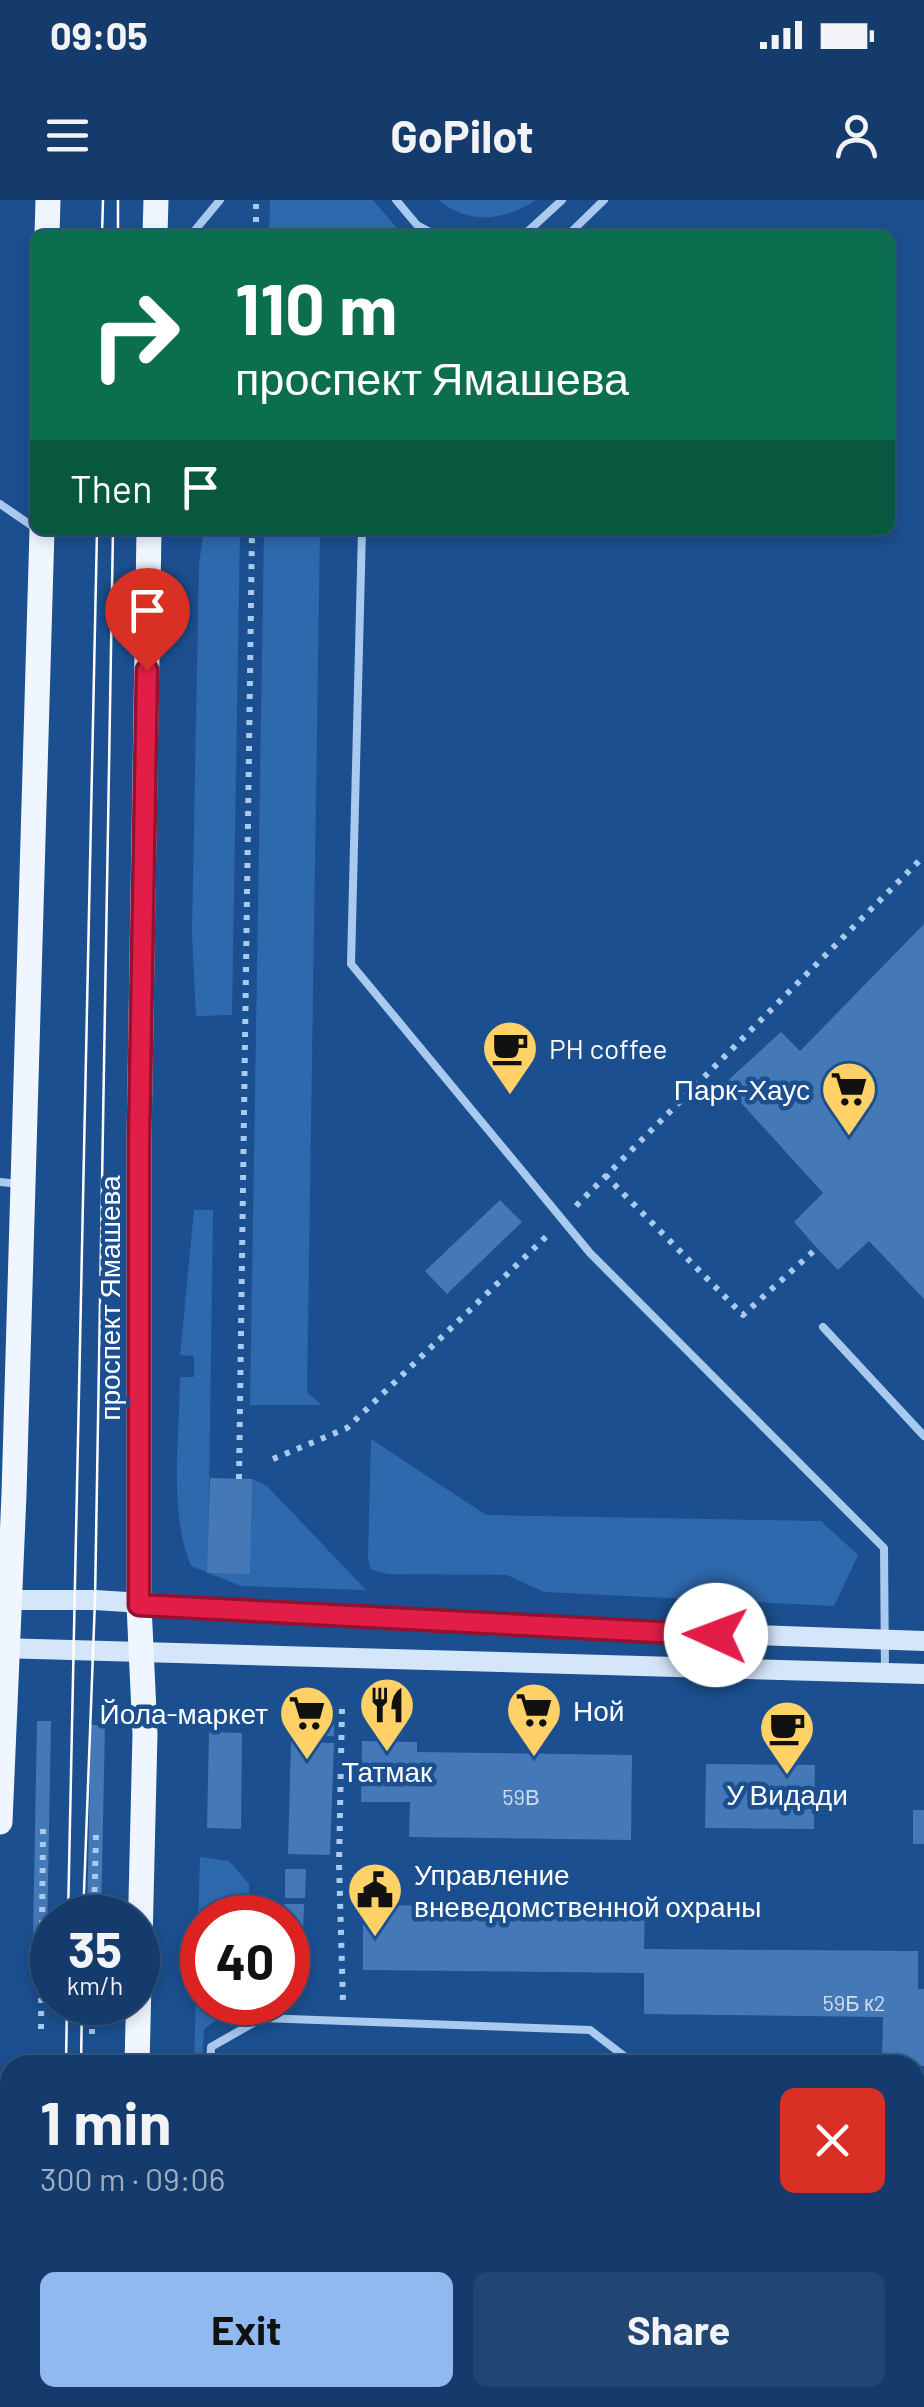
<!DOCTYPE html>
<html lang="en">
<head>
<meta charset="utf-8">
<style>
	:root { --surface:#143b6b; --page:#214673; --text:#f1f3f6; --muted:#9dadc1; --line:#33557e; --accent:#90b9f0 }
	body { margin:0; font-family:Barlow,sans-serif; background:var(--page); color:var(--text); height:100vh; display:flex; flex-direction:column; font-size:38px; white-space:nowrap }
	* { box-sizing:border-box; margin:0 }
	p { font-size:32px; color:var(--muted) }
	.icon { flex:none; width:55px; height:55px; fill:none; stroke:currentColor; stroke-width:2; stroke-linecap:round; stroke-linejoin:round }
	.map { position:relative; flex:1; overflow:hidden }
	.sheet { position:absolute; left:0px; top:1855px; width:925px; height:352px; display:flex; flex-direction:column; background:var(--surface); border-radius:30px 30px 0 0; box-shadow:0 5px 15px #0003,0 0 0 2px var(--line) }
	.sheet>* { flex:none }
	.guide { position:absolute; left:30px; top:30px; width:865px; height:305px; border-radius:15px; box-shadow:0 5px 15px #0003,0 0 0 2px var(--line); background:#0b6e4f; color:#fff; overflow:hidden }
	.speed { position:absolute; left:30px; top:1695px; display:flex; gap:20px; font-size:50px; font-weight:700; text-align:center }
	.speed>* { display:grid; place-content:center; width:130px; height:130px; border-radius:50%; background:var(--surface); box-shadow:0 5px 15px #0003,0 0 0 2px var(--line); line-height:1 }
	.speed small { font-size:25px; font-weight:400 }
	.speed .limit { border:15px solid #d22; background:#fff; color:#111 }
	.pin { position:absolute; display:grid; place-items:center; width:85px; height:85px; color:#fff; margin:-102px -42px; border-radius:50% 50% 50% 0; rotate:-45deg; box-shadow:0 0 10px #0007 }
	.pin .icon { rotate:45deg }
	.me { position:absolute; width:110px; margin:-55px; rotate:272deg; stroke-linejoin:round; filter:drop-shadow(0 0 8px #0008) }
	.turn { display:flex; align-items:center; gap:35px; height:210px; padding:0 40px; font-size:45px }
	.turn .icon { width:130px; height:130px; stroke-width:2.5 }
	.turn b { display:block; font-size:70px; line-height:85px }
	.then { display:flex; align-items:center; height:95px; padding:0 40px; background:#0003; gap:20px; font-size:38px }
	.round { display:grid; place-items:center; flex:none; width:105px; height:105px; border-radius:15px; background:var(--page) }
	.overview { display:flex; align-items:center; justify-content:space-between; height:170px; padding:0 40px }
	h1 { font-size:60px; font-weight:700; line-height:75px }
	.cta { display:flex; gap:20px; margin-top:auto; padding:20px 40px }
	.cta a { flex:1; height:115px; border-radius:15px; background:var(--accent); color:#111; font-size:40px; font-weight:700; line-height:115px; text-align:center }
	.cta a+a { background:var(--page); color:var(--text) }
	.status { display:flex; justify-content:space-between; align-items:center; height:70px; padding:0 50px; background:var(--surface); direction:ltr }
	.status svg { height:28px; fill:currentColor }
	header { display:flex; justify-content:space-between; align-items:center; height:130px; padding:0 40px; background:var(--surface); font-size:45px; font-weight:700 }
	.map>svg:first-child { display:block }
</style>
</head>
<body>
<div class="status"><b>09:05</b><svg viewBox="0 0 49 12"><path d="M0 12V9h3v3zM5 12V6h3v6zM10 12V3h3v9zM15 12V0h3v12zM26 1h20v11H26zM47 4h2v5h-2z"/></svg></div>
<header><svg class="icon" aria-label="menu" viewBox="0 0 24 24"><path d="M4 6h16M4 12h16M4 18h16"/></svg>GoPilot<svg class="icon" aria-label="person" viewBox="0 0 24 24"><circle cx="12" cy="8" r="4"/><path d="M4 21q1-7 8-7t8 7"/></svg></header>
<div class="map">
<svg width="924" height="2207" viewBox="0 0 924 2207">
	<rect width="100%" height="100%" fill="#1b4f8f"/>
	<!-- green -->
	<path fill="#2e69ad" d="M270,0H373L403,35H269Z
		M439,0H536C505,20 469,26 439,0Z
		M204,330H240L232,815L196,816L192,734L199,364Z
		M264,330H320L307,1192L322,1205H250Z
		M194,1010H213L208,1372L252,1279L267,1286L366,1390L241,1386L191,1366C168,1311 180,1236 180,1177H194V1156L180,1155Z
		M371,1239L486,1315L821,1321L858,1355L834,1406L544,1392L507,1375L388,1374L370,1369L368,1358Z
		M200,1657L229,1661L249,1684V1717L202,1718V1802L241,1803L204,1829L202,1865H194Z"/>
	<!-- building -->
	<path fill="#4478b7" d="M924,724V1099L869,1041L838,1070L817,1048L794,1022L823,993L724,884L781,832L800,851Z
		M500,1000L522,1022L447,1094L425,1071Z
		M210,1278L252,1279L250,1374L207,1373Z
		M305,1520H334V1536H304Z
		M37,1521H51L47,1737L33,1736Z
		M91,1525H105L101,1718H87Z
		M209,1532L242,1533L241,1629L207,1628Z
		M362,1541L417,1542V1552L632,1555L631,1640L409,1637L410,1602H361Z
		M291,1542L334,1543L330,1655L288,1654Z
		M706,1564L815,1565L814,1629L705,1628Z
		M913,1610H924V1644H913Z
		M285,1669H306L305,1698H285Z
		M284,1704H304L303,1733H288Z
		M363,1705L645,1707L644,1749L918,1751V1789H924V1866L882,1865L883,1817L644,1814V1773L363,1770Z
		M503,2198L628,2202V2198H739V2206L503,2207Z"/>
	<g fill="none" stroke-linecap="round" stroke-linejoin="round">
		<!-- path -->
		<path stroke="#a9c9ee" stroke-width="6" stroke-dasharray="5 8" stroke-linecap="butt" d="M256,35V0
			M605,975L743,1115L817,1048
			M576,1006L924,656
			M273,1259L347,1228L550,1033
			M239,1279L252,330
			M342,1509L339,1664L343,1802
			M94,1718L96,1633
			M41,1829L43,1629
			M92,1834V1802
			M915,1906H924
			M884,2207V2198"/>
		<!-- lane -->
		<path stroke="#a9c9ee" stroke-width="8" d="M396,0L417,25L435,35
			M191,35L220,0
			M524,35L562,0
			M568,35L604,0
			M0,304L35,328
			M362,330L351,764L590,1053L884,1348L885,1473
			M0,982L20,984
			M823,1127L924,1236
			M210,1865L211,1847L262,1818L590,1830L624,1856L646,1865
			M915,2084H924
			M760,2198V2207
			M202,2207L203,2198
			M858,2207V2198"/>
		<!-- secondary -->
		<path stroke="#d6e6fa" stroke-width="20" d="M0,1400H95L505,1426L924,1441
			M0,1448L924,1474"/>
		<!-- primary -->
		<path stroke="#f0f6ff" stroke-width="25" d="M47,35L48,0
			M155,35L156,0
			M0,1622L14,1294L42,330
			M137,1865L145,1534L139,1405V942L149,330
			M119,2207L120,2198"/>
		<!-- tram -->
		<path stroke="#fff" stroke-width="2.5" d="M102,35L103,0
			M118,35V0
			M68,1718L97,330
			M83,1718L95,1400L113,330
			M66,1865L67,1802
			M81,1865L82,1802
			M61,2207V2198
			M76,2207V2198"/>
	</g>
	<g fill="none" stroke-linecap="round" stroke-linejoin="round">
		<!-- route casing -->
		<g stroke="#92132f" stroke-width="25">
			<path id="route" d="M147,470L139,942V1405L716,1435"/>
		</g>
		<!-- route -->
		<use href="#route" stroke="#e11d48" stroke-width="18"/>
	</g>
	<!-- icons -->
	<defs>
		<g id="cafe-pin" transform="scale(2.875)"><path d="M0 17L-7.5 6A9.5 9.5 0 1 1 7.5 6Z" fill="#ffd166" stroke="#1b4f8f"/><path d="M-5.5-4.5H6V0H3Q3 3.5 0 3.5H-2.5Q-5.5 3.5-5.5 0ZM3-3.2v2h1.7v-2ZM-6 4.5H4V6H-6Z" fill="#111"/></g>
		<g id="supermarket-pin" transform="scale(2.875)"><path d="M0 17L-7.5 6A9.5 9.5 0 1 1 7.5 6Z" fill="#ffd166" stroke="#1b4f8f"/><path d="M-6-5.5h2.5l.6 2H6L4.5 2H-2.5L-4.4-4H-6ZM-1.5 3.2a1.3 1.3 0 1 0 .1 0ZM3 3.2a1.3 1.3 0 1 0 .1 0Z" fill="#111"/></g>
		<g id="restaurant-pin" transform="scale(2.875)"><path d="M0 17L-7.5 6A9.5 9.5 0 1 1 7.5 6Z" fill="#ffd166" stroke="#1b4f8f"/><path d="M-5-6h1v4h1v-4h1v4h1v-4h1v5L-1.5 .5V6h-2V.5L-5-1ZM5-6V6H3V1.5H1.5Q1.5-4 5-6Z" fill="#111"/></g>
		<g id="civic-pin" transform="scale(2.875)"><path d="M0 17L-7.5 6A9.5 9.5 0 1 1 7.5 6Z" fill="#ffd166" stroke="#1b4f8f"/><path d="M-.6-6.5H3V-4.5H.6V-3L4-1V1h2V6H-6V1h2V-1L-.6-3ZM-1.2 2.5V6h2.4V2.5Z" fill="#111"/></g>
	</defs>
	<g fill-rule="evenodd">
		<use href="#cafe-pin" x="510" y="848"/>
		<use href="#supermarket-pin" x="849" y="889"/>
		<use href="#restaurant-pin" x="387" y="1505"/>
		<use href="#supermarket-pin" x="534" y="1510"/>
		<use href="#supermarket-pin" x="307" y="1513"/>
		<use href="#cafe-pin" x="787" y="1528"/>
		<use href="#civic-pin" x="375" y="1690"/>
	</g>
	<g text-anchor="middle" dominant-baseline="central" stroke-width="9" stroke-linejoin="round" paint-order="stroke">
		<!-- number labels -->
		<g font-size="22" fill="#d0dded">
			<text x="521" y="1596">59В</text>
			<text x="854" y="1802">59Б к2</text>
		</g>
		<!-- poi labels -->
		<g font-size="28" fill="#fff" stroke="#1b4f8f" text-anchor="start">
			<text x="549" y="848">PH coffee</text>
			<text x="810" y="889" text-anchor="end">Парк-Хаус</text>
			<text x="573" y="1510">Ной</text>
			<text x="268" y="1513" text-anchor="end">Йола-маркет</text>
			<text x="387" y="1571" text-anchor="middle">Татмак</text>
			<text x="787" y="1594" text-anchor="middle">У Видади</text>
			<text x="414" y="1674">Управление<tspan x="414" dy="32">вневедомственной охраны</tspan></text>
		</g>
		<!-- street labels -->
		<g font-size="28" fill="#fff" stroke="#1b4f8f">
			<text transform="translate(109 1098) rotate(-90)">проспект Ямашева</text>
		</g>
	</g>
</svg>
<div class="speed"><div>35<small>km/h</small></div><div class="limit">40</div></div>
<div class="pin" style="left:147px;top:470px;background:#d93025"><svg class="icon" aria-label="arrive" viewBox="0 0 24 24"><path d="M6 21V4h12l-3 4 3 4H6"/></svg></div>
<svg class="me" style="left:716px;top:1435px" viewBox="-20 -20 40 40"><circle r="19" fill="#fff"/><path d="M0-13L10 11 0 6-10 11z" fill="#e11d48"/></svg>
<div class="guide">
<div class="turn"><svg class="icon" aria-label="right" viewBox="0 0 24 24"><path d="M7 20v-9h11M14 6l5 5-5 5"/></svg><div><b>110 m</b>проспект Ямашева</div></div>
<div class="then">Then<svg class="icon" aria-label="arrive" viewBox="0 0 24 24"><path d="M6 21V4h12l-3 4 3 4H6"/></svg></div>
</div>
<section class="sheet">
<div class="overview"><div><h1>1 min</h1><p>300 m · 09:06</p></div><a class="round" style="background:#d93025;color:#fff"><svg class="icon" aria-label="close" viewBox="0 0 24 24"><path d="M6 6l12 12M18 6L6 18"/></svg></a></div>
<div class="cta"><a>Exit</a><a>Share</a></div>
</section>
</div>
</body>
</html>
